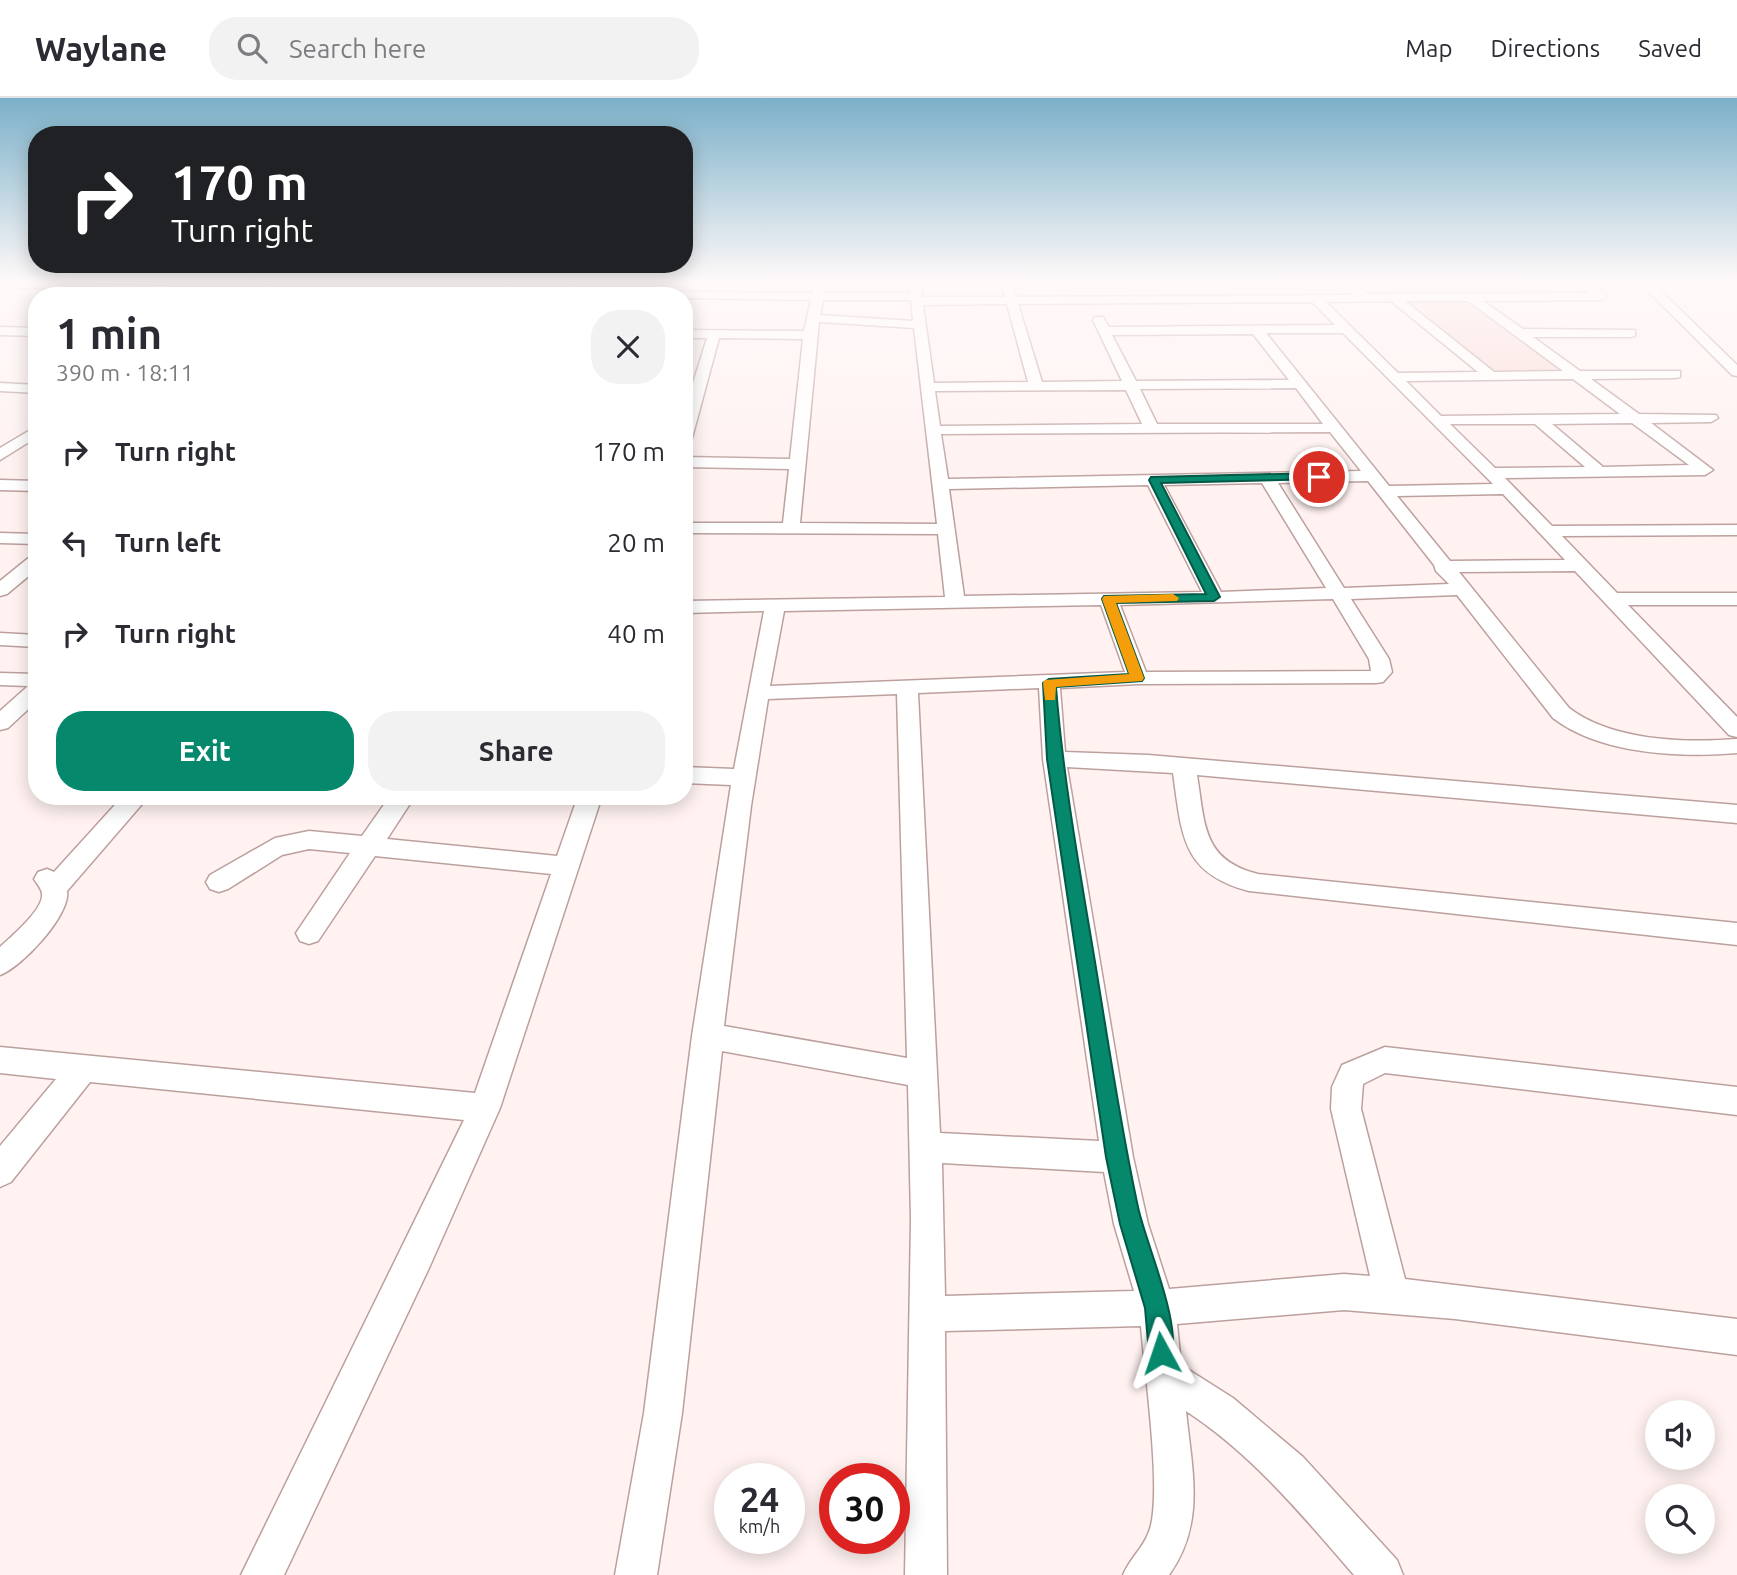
<!DOCTYPE html>
<html lang="en">
<head>
<meta charset="utf-8">
<style>
	:root { --surface:#fff; --page:#f2f2f3; --text:#2b2b33; --muted:#7c7c81; --line:#e1e1e2; --accent:#06886c }
	body { margin:0; font-family:Ubuntu,sans-serif; background:var(--page); color:var(--text); height:100vh; display:flex; flex-direction:column; font-size:26px; white-space:nowrap }
	* { box-sizing:border-box; margin:0 }
	p { font-size:23px; color:var(--muted) }
	.icon { flex:none; width:38px; height:38px; fill:none; stroke:currentColor; stroke-width:2; stroke-linecap:round; stroke-linejoin:round }
	.map { position:relative; flex:1; overflow:hidden }
	.side { position:absolute; left:28px; top:189px; width:665px; height:518px; display:flex; flex-direction:column; background:var(--surface); border-radius:28px; box-shadow:0 4px 18px #0003 }
	.side>* { flex:none }
	.top-card { position:absolute; left:28px; top:28px; width:665px; height:147px; border-radius:28px; box-shadow:0 4px 18px #0003; background:#202124; color:#fff; overflow:hidden }
	.fabs { position:absolute; left:1645px; top:1302px; display:grid; gap:14px }
	.fabs a { display:grid; place-items:center; width:70px; height:70px; border-radius:50%; background:var(--surface); box-shadow:0 4px 18px #0003; font-size:35px }
	.speed { position:absolute; left:714px; top:1365px; display:flex; gap:14px; font-size:35px; font-weight:700; text-align:center }
	.speed>* { display:grid; place-content:center; width:91px; height:91px; border-radius:50%; background:var(--surface); box-shadow:0 4px 18px #0003; line-height:1 }
	.speed small { font-size:18px; font-weight:400 }
	.speed .limit { border:10px solid #d22; background:#fff; color:#111 }
	.pin { position:absolute; display:grid; place-items:center; width:60px; height:60px; color:#fff; margin:-30px; border:4px solid #fff; border-radius:50%; box-shadow:0 2px 7px #0007 }
	.me { position:absolute; width:77px; margin:-38px; rotate:355deg; stroke-linejoin:round; filter:drop-shadow(0 0 5px #0008) }
	.turn { display:flex; align-items:center; gap:24px; height:147px; padding:0 28px; font-size:32px }
	.turn .icon { width:91px; height:91px; stroke-width:2.5 }
	.turn b { display:block; font-size:49px; line-height:60px }
	.round { display:grid; place-items:center; flex:none; width:74px; height:74px; border-radius:28px; background:var(--page) }
	.overview { display:flex; align-items:center; justify-content:space-between; height:119px; padding:0 28px }
	h1 { font-size:42px; font-weight:600; line-height:52px }
	.cta { display:flex; gap:14px; margin-top:auto; padding:14px 28px }
	.cta a { flex:1; height:80px; border-radius:28px; background:var(--accent); color:#fff; font-size:28px; font-weight:600; line-height:80px; text-align:center }
	.cta a+a { background:var(--page); color:var(--text) }
	ul { padding:0; list-style:none }
	li { display:flex; align-items:center; gap:21px; height:91px; padding:0 28px }
	li div { flex:1 }
	li b { display:block; font-size:26px }
	li em { font-style:normal }
	header { display:flex; align-items:center; gap:42px; box-sizing:border-box; height:98px; padding:0 35px; background:var(--surface); border-bottom:2px solid var(--line) }
	header strong { font-size:33px }
	nav { display:flex; gap:38px; margin-inline-start:auto; font-size:24px }
	.search { width:490px; height:63px; background:var(--page); display:flex; align-items:center; gap:18px; box-sizing:border-box; padding:0 24px; border-radius:28px; color:var(--muted); font-size:26px }
	.map>svg:first-child { display:block }
</style>
</head>
<body>
<header>
<strong>Waylane</strong>
<div class="search"><svg class="icon" aria-label="search" viewBox="0 0 24 24"><circle cx="10" cy="10" r="6"/><path d="M15 15l6 6"/></svg>Search here</div>
<nav><a>Map</a><a>Directions</a><a>Saved</a></nav>
</header>
<div class="map">
<svg width="1737" height="1477" viewBox="0 0 1737 1477">
	<rect width="100%" height="100%" fill="#fff2f1"/>
	<!-- green -->
	<path fill="#f8d9d5" d="M1403,202L1466,203L1560,273L1491,274Z"/>
	<g fill="none" stroke-linecap="round" stroke-linejoin="round">
		<!-- lane casing -->
		<g stroke="#bca09d" stroke-width="3">
			<path id="lane" d="M576,192L578,195L549,198L552,196Z"/>
		</g>
		<!-- street casing -->
		<g stroke="#bca09d" stroke-width="3">
			<path id="street" d="M0,183L254,191L268,183H282L260,198L0,189Z
				M567,183H579L577,189L588,193L812,195L815,183H825L824,195H910L909,187L915,184L921,187L922,199H1005L1000,183H1012L1016,199L1353,197L1339,183H1352L1367,196L1589,195L1575,183H1588L1605,196V200L1601,202L1483,203L1523,231L1635,232V238L1631,239H1533L1580,273H1680V279L1675,280L1591,281L1639,316L1716,317L1718,320L1711,324L1651,325L1713,372L1705,377L1505,380L1552,428L1737,427V437L1562,438L1617,495H1737V507H1628L1737,619V639L1729,637L1575,473L1459,474L1569,610C1612,643 1684,645 1737,641V655C1679,660 1600,656 1553,620L1457,497L1351,501L1389,561L1392,574L1383,584L1376,585L1138,586L1060,590L1065,654L1148,657L1737,707V725L1197,677C1205,726 1202,762 1258,776L1737,825V847L1249,793C1181,775 1182,737 1173,675L1067,669L1133,1059L1148,1126L1169,1191L1344,1176L1370,1178L1331,1011L1332,989L1342,967L1385,949L1737,989V1017L1385,975L1363,986L1361,1011L1405,1181L1737,1221V1257L1455,1221L1344,1212L1177,1226L1181,1267L1233,1300L1303,1359L1397,1462L1403,1477H1354C1303,1418 1252,1356 1186,1313C1192,1373 1206,1425 1169,1477H1123C1129,1462 1142,1451 1148,1436C1164,1404 1144,1270 1141,1228L945,1233L947,1477H905L911,1121L908,987L722,953L682,1315L657,1477H615L644,1315L692,938L731,687L684,685V669L734,671L764,513L684,515V503L945,499L938,436L684,435V425H783L789,371L684,369V359L790,361L803,241L719,240L692,340L684,344V314L707,240H684V232L804,233L811,202L581,198L567,193ZM823,202H911L913,223L820,217ZM1391,203L1478,274L1398,275L1326,204ZM1405,203H1468L1563,273L1494,274ZM1312,204L1335,227L1109,229L1103,219H1095L1093,222L1122,283L1042,284L1018,206ZM1007,206L1028,284L934,285L923,207ZM819,224L914,230L937,426L800,425ZM1266,235H1343L1493,386L1389,388ZM1253,236L1289,282L1136,283L1112,237ZM1573,281L1620,316L1441,318L1406,283ZM1296,290L1323,326H1157L1140,291ZM1126,292L1142,326L940,328L935,293ZM1632,325L1689,367L1603,369L1552,326ZM1450,326H1535L1585,369L1495,370ZM1330,334L1361,373L948,381L941,336ZM1368,383L1434,467L1436,473L1449,486L1344,490L1278,385ZM1262,385L1326,490L1221,494L1164,387ZM1148,387L1202,494L964,498L949,391ZM1503,396L1565,462L1450,463L1397,398ZM1333,501L1369,561L1371,573L1146,574L1120,507ZM1101,507L1125,574L770,588L784,513ZM1039,590L1043,661L1099,1043L940,1035L918,595ZM897,596L907,960L724,928L751,708L768,601ZM942,1065L1104,1074L1114,1126L1134,1193L945,1198Z
				M1638,183H1651L1737,267V278L1732,277Z
				M0,229L37,230V238L0,237Z
				M0,285L37,287V295L0,293Z
				M37,328V339L0,362V350Z
				M0,382L37,383V393L0,392Z
				M0,435L37,436V446L0,445Z
				M37,457V471L7,496L0,498V483L31,458Z
				M0,535L37,537V549L0,547Z
				M0,575L37,576V603L8,630L0,632V613L28,588L0,587Z
				M123,698H149L67,793C71,817 21,870 0,877V849C11,839 44,811 42,796C42,791 37,786 34,781L38,774L47,771L54,774Z
				M390,698H415L387,741L557,758L578,698H602L500,1010L429,1170L284,1477H241L464,1022L90,984L11,1084L0,1089V1048L56,981L0,975V949L475,995L551,776L375,758L318,843L309,846L300,843L296,835L350,755L309,751L282,757L228,791L219,794L210,791L206,784L210,777L275,740L309,733L362,738Z"/>
		</g>
		<!-- lane -->
		<use href="#lane" fill="#fff" fill-rule="evenodd"/>
		<!-- street -->
		<use href="#street" fill="#fff" fill-rule="evenodd"/>
	</g>
	<!-- sky -->
	<linearGradient id="sky" x2="0" y2="1"><stop stop-color="#7bb0c9"/><stop offset="0.47" stop-color="#fff9f9"/><stop offset="1" stop-color="#fff9f9" stop-opacity="0"/></linearGradient>
	<rect width="1737" height="390" fill="url(#sky)"/>
	<!-- route -->
	<path fill="#06886c" stroke="#045846" stroke-width="2" d="M1319,375L1323,376V381L1161,385L1220,499L1214,503L1116,505L1144,580L1142,583L1056,589C1063,679 1079,768 1094,858C1108,942 1120,1026 1138,1109C1146,1147 1184,1229 1170,1264L1161,1267L1153,1264L1149,1255L1145,1210L1120,1126L1106,1059L1047,661L1043,585L1049,581L1129,576L1102,501L1104,498L1206,496L1149,382L1151,379Z"/>
	<!-- slow -->
	<path fill="#f59e0b" d="M1173,496L1179,500L1177,503L1116,505L1144,580L1142,583L1056,589L1055,602H1045L1043,585L1045,582L1129,576L1102,501L1104,498Z"/>
</svg>
<div class="fabs">
<a><svg class="icon" aria-label="sound" viewBox="0 0 24 24"><path d="M4 9h4l5-4v14l-5-4H4zM17 9q2 3 0 6"/></svg></a>
<a><svg class="icon" aria-label="search" viewBox="0 0 24 24"><circle cx="10" cy="10" r="6"/><path d="M15 15l6 6"/></svg></a>
</div>
<div class="speed"><div>24<small>km/h</small></div><div class="limit">30</div></div>
<div class="pin" style="left:1319px;top:379px;background:#d93025"><svg class="icon" aria-label="arrive" viewBox="0 0 24 24"><path d="M6 21V4h12l-3 4 3 4H6"/></svg></div>
<svg class="me" style="left:1161px;top:1255px" viewBox="-20 -20 40 40"><path d="M0-17L14 15 0 8-14 15z" fill="#06886c" stroke="#fff" stroke-width="4"/></svg>
<div class="top-card">
<div class="turn"><svg class="icon" aria-label="right" viewBox="0 0 24 24"><path d="M7 20v-9h11M14 6l5 5-5 5"/></svg><div><b>170 m</b>Turn right</div></div>
</div>
<section class="side">
<div class="overview"><div><h1>1 min</h1><p>390 m · 18:11</p></div><a class="round"><svg class="icon" aria-label="close" viewBox="0 0 24 24"><path d="M6 6l12 12M18 6L6 18"/></svg></a></div>
<ul>
<li><svg class="icon" aria-label="right" viewBox="0 0 24 24"><path d="M7 20v-9h11M14 6l5 5-5 5"/></svg><div><b>Turn right</b></div><em>170 m</em></li>
<li><svg class="icon" aria-label="left" viewBox="0 0 24 24"><path d="M17 20v-9H6M10 6l-5 5 5 5"/></svg><div><b>Turn left</b></div><em>20 m</em></li>
<li><svg class="icon" aria-label="right" viewBox="0 0 24 24"><path d="M7 20v-9h11M14 6l5 5-5 5"/></svg><div><b>Turn right</b></div><em>40 m</em></li>
</ul>
<div class="cta"><a>Exit</a><a>Share</a></div>
</section>
</div>
</body>
</html>
